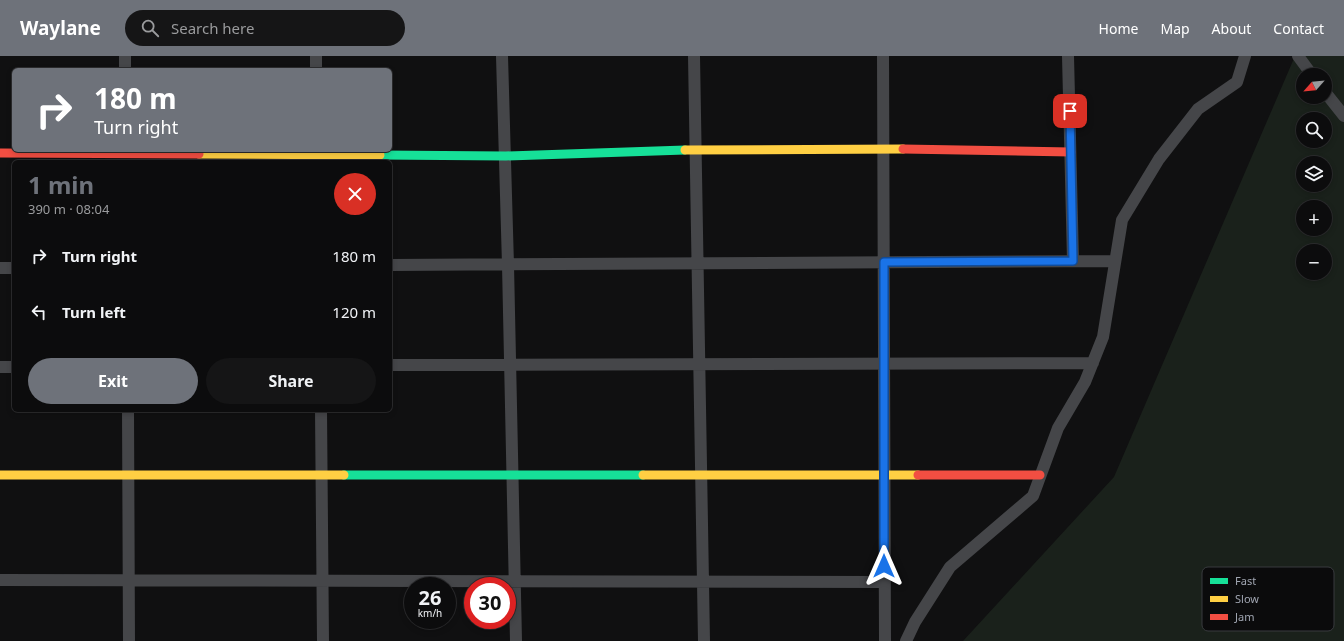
<!DOCTYPE html>
<html lang="en">
<head>
<meta charset="utf-8">
<style>
	:root { --surface:#0c0c0d; --page:#151516; --text:#f1f3f6; --muted:#9a9b9d; --line:#2c2c2e; --accent:#6e727a }
	body { margin:0; font-family:"Noto Sans",sans-serif; background:var(--page); color:var(--text); height:100vh; display:flex; flex-direction:column; font-size:15px; white-space:nowrap }
	* { box-sizing:border-box; margin:0 }
	p { font-size:13px; color:var(--muted) }
	.icon { flex:none; width:22px; height:22px; fill:none; stroke:currentColor; stroke-width:2; stroke-linecap:round; stroke-linejoin:round }
	.map { position:relative; flex:1; overflow:hidden }
	.side { position:absolute; left:12px; top:104px; width:380px; height:252px; display:flex; flex-direction:column; background:var(--surface); border-radius:6px; box-shadow:0 2px 6px #0003,0 0 0 1px var(--line) }
	.side>* { flex:none }
	.guide { position:absolute; left:12px; top:12px; width:380px; height:84px; border-radius:6px; box-shadow:0 2px 6px #0003,0 0 0 1px var(--line); background:#6e727a; color:#fff; overflow:hidden }
	.needle { width:26px; rotate:243deg }
	.tools { position:absolute; left:1296px; top:12px; display:grid; gap:8px }
	.tools a { display:grid; place-items:center; width:36px; height:36px; border-radius:50%; background:var(--surface); box-shadow:0 2px 6px #0003,0 0 0 1px var(--line); font-size:20px }
	.speed { position:absolute; left:404px; top:521px; display:flex; gap:8px; font-size:20px; font-weight:700; text-align:center }
	.speed>* { display:grid; place-content:center; width:52px; height:52px; border-radius:50%; background:var(--surface); box-shadow:0 2px 6px #0003,0 0 0 1px var(--line); line-height:1 }
	.speed small { font-size:10px; font-weight:400 }
	.speed .limit { border:6px solid #d22; background:#fff; color:#111 }
	.pin { position:absolute; display:grid; place-items:center; width:34px; height:34px; color:#fff; margin:-17px; border-radius:8px; box-shadow:0 2px 6px #0006 }
	.me { position:absolute; width:44px; margin:-22px; rotate:0deg; stroke-linejoin:round; filter:drop-shadow(0 0 3px #0008) }
	.turn { display:flex; align-items:center; gap:14px; height:84px; padding:0 16px; font-size:18px }
	.turn .icon { width:52px; height:52px; stroke-width:2.5 }
	.turn b { display:block; font-size:28px; line-height:34px }
	.round { display:grid; place-items:center; flex:none; width:42px; height:42px; border-radius:21px; background:var(--page) }
	.head { display:flex; align-items:center; justify-content:space-between; height:68px; padding:0 16px }
	h1 { font-size:24px; font-weight:700; line-height:30px; color:var(--accent) }
	.cta { display:flex; gap:8px; margin-top:auto; padding:8px 16px }
	.cta a { flex:1; height:46px; border-radius:24px; background:var(--accent); color:#fff; font-size:16px; font-weight:700; line-height:46px; text-align:center }
	.cta a+a { background:var(--page); color:var(--text) }
	ul { padding:0; list-style:none }
	li { display:flex; align-items:center; gap:12px; height:56px; padding:0 16px }
	li div { flex:1 }
	li b { display:block; font-size:15px }
	li em { font-style:normal }
	header { display:flex; align-items:center; gap:24px; box-sizing:border-box; height:56px; padding:0 20px; background:var(--accent); color:#fff }
	header strong { font-size:19px }
	nav { display:flex; gap:22px; margin-inline-start:auto; font-size:14px }
	.search { width:280px; height:36px; background:var(--page); display:flex; align-items:center; gap:10px; box-sizing:border-box; padding:0 14px; border-radius:22px; color:var(--muted); font-size:15px }
	.map>svg:first-child { display:block }
</style>
</head>
<body>
<header>
<strong>Waylane</strong>
<div class="search"><svg class="icon" aria-label="search" viewBox="0 0 24 24"><circle cx="10" cy="10" r="6"/><path d="M15 15l6 6"/></svg>Search here</div>
<nav><a>Home</a><a>Map</a><a>About</a><a>Contact</a></nav>
</header>
<div class="map">
<svg width="1344" height="585" viewBox="0 0 1344 585">
	<rect width="100%" height="100%" fill="#101011"/>
	<!-- green -->
	<path fill="#1a211b" fill-rule="evenodd" d="M1295,0H1344V585H963L1114,421ZM1303,19H1325V41H1303ZM1303,63H1325V85H1303ZM1303,107H1325V129H1303ZM1303,151H1325V173H1303ZM1303,195H1325V217H1303Z"/>
	<g fill="none" stroke-linecap="round" stroke-linejoin="round">
		<!-- street -->
		<path stroke="#454649" stroke-width="12" d="M125,0V14
			M316,0V14
			M502,0L508,209L516,585
			M694,0L704,585
			M883,0L885,585
			M1068,0L1073,205
			M1298,0L1312,19
			M1325,36L1344,60
			M390,209L1115,205
			M0,212H14
			M390,309L1093,307
			M0,311H14
			M128,354L129,585
			M321,354L323,585
			M0,524L884,526
			M906,585L915,566L950,511L1033,440L1058,372L1085,326L1103,281L1122,164L1159,103L1198,53L1237,26L1245,0"/>
		<!-- fast -->
		<path stroke="#16e098" stroke-width="9" d="M380,99L506,100L685,94
			M344,419H643"/>
		<!-- slow -->
		<path stroke="#ffcf43" stroke-width="9" d="M685,94L903,93
			M199,98L380,99
			M0,419H344
			M643,419H918"/>
		<!-- jam -->
		<path stroke="#f24e42" stroke-width="9" d="M903,93L1071,96
			M0,97L199,98
			M918,419H1040"/>
	</g>
	<g fill="none" stroke-linecap="round" stroke-linejoin="round">
		<!-- route casing -->
		<g stroke="#114b97" stroke-width="10">
			<path id="route" d="M884,510V206L1073,205L1070,55"/>
		</g>
		<!-- route -->
		<use href="#route" stroke="#1a73e8" stroke-width="7"/>
	</g>
	<!-- legend -->
	<rect x="1202" y="511" width="132" height="64" rx="6" fill="#0b0b0c" stroke="#383a3e" stroke-width="1"/>
	<rect x="1210" y="522" width="18" height="6" fill="#16e098"/>
	<rect x="1210" y="540" width="18" height="6" fill="#ffcf43"/>
	<rect x="1210" y="558" width="18" height="6" fill="#f24e42"/>
	<g font-size="11" fill="#a1a6b2">
		<text x="1235" y="529">Fast</text>
		<text x="1235" y="547">Slow</text>
		<text x="1235" y="565">Jam</text>
	</g>
</svg>
<div class="tools">
<a><svg class="needle" viewBox="-14 -14 28 28"><path d="M0-13l5 13h-10z" fill="#e53935"/><path d="M0 13l5-13h-10z" fill="#9a9b9d"/></svg></a>
<a><svg class="icon" aria-label="search" viewBox="0 0 24 24"><circle cx="10" cy="10" r="6"/><path d="M15 15l6 6"/></svg></a>
<a><svg class="icon" aria-label="layers" viewBox="0 0 24 24"><path d="M12 4l9 5-9 5-9-5zM3 14l9 5 9-5"/></svg></a>
<a>+</a>
<a>−</a>
</div>
<div class="speed"><div>26<small>km/h</small></div><div class="limit">30</div></div>
<div class="pin" style="left:1070px;top:55px;background:#d93025"><svg class="icon" aria-label="arrive" viewBox="0 0 24 24"><path d="M6 21V4h12l-3 4 3 4H6"/></svg></div>
<svg class="me" style="left:884px;top:510px" viewBox="-20 -20 40 40"><path d="M0-17L14 15 0 8-14 15z" fill="#1a73e8" stroke="#fff" stroke-width="4"/></svg>
<div class="guide">
<div class="turn"><svg class="icon" aria-label="right" viewBox="0 0 24 24"><path d="M7 20v-9h11M14 6l5 5-5 5"/></svg><div><b>180 m</b>Turn right</div></div>
</div>
<section class="side">
<div class="head"><div><h1>1 min</h1><p>390 m · 08:04</p></div><a class="round" style="background:#d93025;color:#fff"><svg class="icon" aria-label="close" viewBox="0 0 24 24"><path d="M6 6l12 12M18 6L6 18"/></svg></a></div>
<ul>
<li><svg class="icon" aria-label="right" viewBox="0 0 24 24"><path d="M7 20v-9h11M14 6l5 5-5 5"/></svg><div><b>Turn right</b></div><em>180 m</em></li>
<li><svg class="icon" aria-label="left" viewBox="0 0 24 24"><path d="M17 20v-9H6M10 6l-5 5 5 5"/></svg><div><b>Turn left</b></div><em>120 m</em></li>
</ul>
<div class="cta"><a>Exit</a><a>Share</a></div>
</section>
</div>
</body>
</html>
